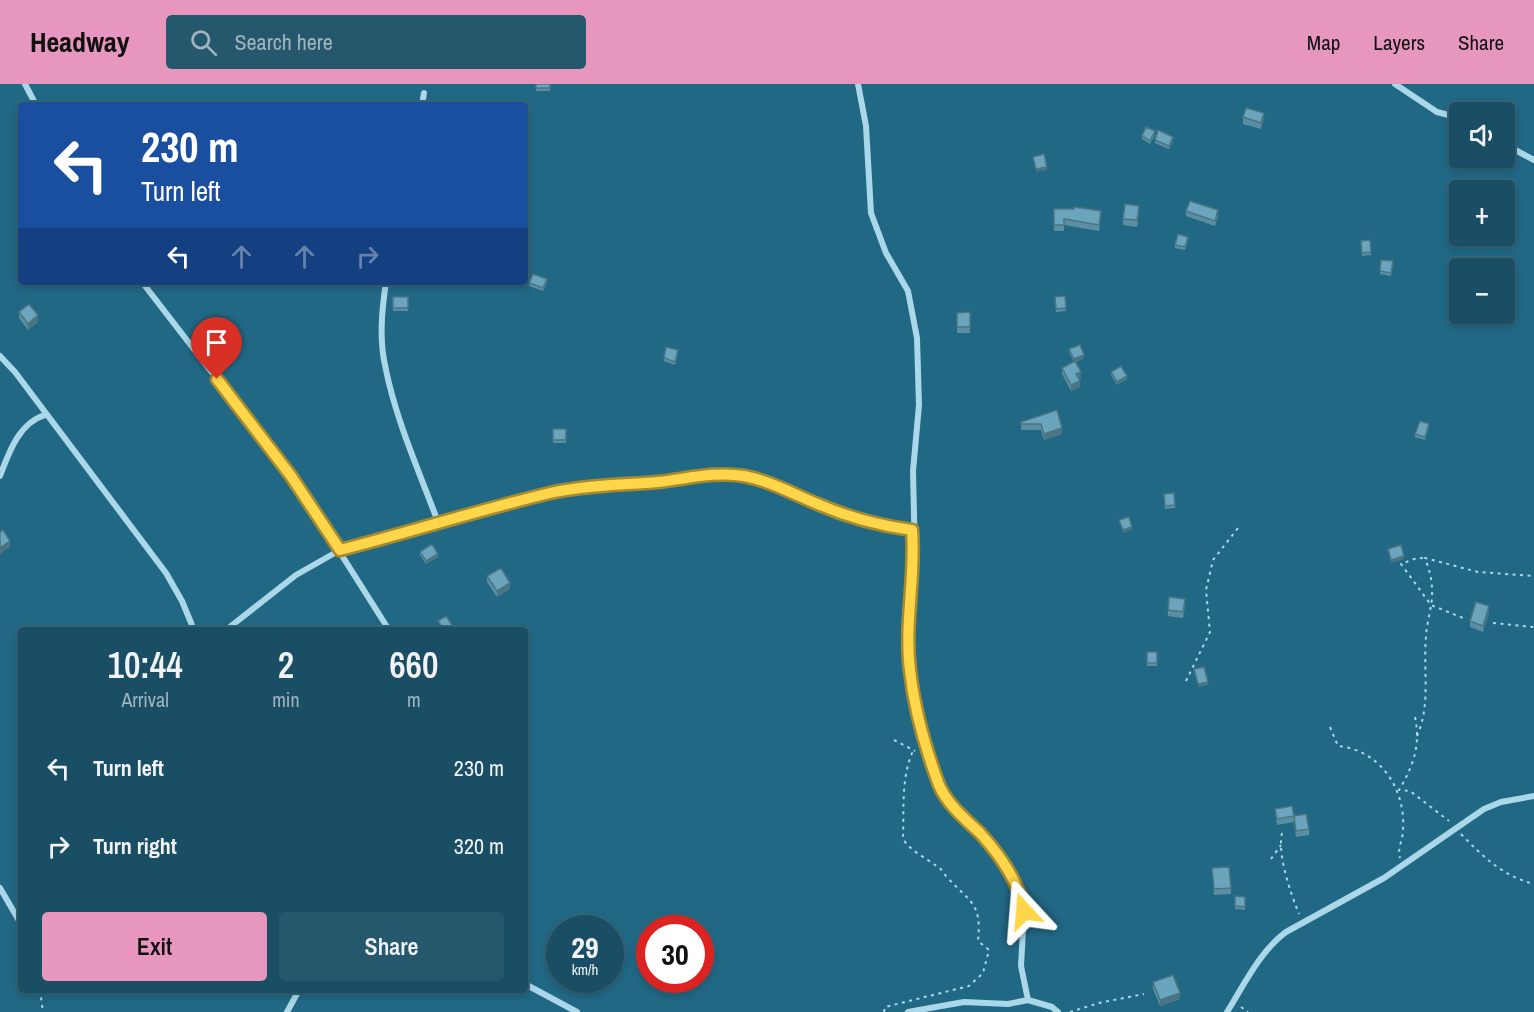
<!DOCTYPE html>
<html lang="en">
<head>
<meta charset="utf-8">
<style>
	:root { --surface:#194e64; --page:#26586d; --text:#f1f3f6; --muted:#9fb4bf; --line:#376578; --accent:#e797bd }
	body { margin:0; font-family:"Archivo Narrow",sans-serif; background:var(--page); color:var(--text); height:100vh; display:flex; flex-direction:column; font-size:22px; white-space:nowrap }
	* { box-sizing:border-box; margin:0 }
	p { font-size:20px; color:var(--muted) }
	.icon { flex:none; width:33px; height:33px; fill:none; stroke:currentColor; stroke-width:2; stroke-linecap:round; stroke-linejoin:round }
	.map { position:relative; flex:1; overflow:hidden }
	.drawer { position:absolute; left:18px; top:543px; width:510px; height:366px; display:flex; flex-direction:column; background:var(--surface); border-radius:6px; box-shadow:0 3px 9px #0003,0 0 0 2px var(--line) }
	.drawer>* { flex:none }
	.guide { position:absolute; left:18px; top:18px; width:510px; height:183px; border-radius:6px; box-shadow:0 3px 9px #0003,0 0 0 2px var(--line); background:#1a4fa0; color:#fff; overflow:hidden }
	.tools { position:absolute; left:1449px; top:18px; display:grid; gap:12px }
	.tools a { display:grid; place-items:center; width:66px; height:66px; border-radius:6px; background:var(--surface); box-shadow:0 3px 9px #0003,0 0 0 2px var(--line); font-size:30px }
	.speed { position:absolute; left:546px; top:831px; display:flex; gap:12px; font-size:30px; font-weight:700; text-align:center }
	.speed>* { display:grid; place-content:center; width:78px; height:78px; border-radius:50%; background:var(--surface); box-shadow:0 3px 9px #0003,0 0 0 2px var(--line); line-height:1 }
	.speed small { font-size:15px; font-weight:400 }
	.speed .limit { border:9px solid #d22; background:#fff; color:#111 }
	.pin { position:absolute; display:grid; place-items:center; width:51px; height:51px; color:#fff; margin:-62px -26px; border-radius:50% 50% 50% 0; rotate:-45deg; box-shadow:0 0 6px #0007 }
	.pin .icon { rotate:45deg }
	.me { position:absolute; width:66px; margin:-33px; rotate:341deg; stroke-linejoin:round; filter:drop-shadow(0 0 4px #0008) }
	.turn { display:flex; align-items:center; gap:21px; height:126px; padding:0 24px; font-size:27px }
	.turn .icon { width:78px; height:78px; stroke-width:2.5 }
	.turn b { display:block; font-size:42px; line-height:51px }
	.lanes { display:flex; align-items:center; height:57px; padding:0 24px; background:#0003; justify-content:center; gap:30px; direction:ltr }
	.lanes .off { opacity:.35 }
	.eta { display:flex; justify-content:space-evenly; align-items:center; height:102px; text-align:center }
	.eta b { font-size:36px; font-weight:600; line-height:42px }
	.primary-button { display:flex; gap:12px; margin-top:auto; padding:12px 24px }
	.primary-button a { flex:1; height:69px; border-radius:6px; background:var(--accent); color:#111; font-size:24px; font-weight:600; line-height:69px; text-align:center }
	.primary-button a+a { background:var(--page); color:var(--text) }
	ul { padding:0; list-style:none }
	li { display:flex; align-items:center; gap:18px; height:78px; padding:0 24px }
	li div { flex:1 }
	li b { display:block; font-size:22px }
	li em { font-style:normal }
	header { display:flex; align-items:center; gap:36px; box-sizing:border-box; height:84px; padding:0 30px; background:var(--accent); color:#111 }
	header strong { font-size:28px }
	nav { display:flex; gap:33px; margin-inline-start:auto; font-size:21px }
	.search { width:420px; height:54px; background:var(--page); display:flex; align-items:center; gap:15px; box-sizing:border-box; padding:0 21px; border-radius:6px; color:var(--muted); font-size:22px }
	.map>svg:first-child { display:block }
</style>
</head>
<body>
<header>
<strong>Headway</strong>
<div class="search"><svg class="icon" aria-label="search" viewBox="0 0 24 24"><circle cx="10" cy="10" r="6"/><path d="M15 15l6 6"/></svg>Search here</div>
<nav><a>Map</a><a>Layers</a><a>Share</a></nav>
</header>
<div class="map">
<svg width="1534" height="928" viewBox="0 0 1534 928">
	<rect width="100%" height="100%" fill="#216885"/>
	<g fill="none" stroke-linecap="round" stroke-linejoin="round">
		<!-- path -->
		<path stroke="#aad8e9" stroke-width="2" stroke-dasharray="3 4.5" stroke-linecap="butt" d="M1423,474L1414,475L1401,480L1431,521L1463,534
			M1493,539L1534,543
			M1186,597L1210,548L1206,506L1213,476L1238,444
			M1415,633C1421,661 1413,683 1399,706L1410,707L1449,737
			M1330,643L1338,662C1380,666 1406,705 1403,746C1403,756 1397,764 1400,774
			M1417,652C1431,621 1423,585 1426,552C1427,536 1433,521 1432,506C1432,494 1429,485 1425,474L1478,488L1534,492
			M894,656L915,667
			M1282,749C1277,771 1291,810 1299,830
			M1461,750C1483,773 1503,792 1534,800
			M1271,775L1281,761
			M40,906L43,928
			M1241,923L1248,928
			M884,928L885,923L969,902L983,889L989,866L978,857C982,818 970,819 948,794C944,791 943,786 939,784C927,774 911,768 903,755C904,726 901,693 913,667
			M1070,928L1099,919L1144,910"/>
		<!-- street -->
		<path stroke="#aad8e9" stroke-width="6" d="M25,0L36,21
			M858,0L866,42L871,129L886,169L908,207L917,254L919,321L913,387L915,474L909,544L910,586L920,629V647L940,703L948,717L1003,775L1022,813L1024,827L1021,882L1028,916
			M1395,0L1437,28L1460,34
			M422,21L424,9
			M1504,60L1534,76
			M142,198L291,391L389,546
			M386,198C382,225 379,254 385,281C395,334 419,387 438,438
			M0,272L15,288L166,489L182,517L194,546
			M0,392C9,368 19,339 45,331
			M226,546L296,491L340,466L405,449L500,420L571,405L712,391L743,392L784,404L822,422L883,442L912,445
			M0,804L21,840
			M525,900L577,928
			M287,928L299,906
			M908,928L964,918L1008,920L1028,916L1052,923L1058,928
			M1227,928C1244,901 1260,867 1286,848L1384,794L1484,725L1501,718L1534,712"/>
	</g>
	<!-- wall -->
	<path fill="#5c8ea3" d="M536,0H550V7H536Z
		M1243,33L1264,35L1261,45L1243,40Z
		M1155,51L1150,60L1142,55V52Z
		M1155,56H1173L1169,65L1155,59Z
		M1054,125L1101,132L1099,147L1064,141V147H1054Z
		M1186,127L1218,132L1215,142L1186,132Z
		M1139,128L1137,143L1123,141V135Z
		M1188,156L1185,166L1175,164V161Z
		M1370,156L1371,171L1362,172L1361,157Z
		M1381,176L1393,180L1391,192L1380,190Z
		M547,198L543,207L529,202V199Z
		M1065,212L1066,227L1056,228L1055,213Z
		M393,213H408V227H393Z
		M19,228L38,238L28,246L19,234Z
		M970,228V249H957V229Z
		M1069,265L1084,274L1076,278L1081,294L1079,295L1080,303L1071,307L1062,290V284L1074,278L1069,268Z
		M678,269L675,281L664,277V274Z
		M1111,288L1127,295L1117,301L1111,291Z
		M1057,326L1062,350L1044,356L1041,346H1021V338Z
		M1429,343L1425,356L1415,353V350Z
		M553,345H566V359H553Z
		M1164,413L1175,421V424L1165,425Z
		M420,468L438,473L426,480L420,471Z
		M487,492L510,505L497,513L487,498Z
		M1185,521L1183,534L1168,532V526Z
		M1489,528L1483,548L1470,543V537Z
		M1147,568H1157V582H1147Z
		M1275,725L1294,732L1309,745V751L1296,753L1294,738L1277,741Z
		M1212,784L1231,804V810L1214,811Z
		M1235,812L1245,813V826L1235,825Z
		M1153,898L1180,915L1160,922L1153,905Z"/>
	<!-- shaded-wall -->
	<path fill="#4b7484" d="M1264,29V35L1261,45V39Z
		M1047,83V86L1036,88V85Z
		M38,231V238L28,246V240Z
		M1084,271V274L1074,278V275Z
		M1081,288V294L1076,296V290Z
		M1127,292V295L1117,301V298Z
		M1080,297V303L1071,307V301Z
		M1062,344V350L1044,356V350Z
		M1132,443V446L1123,449V446Z
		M10,457V463L0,470V464Z
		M438,470V473L426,480V477Z
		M1404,472V475L1391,479V476Z
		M510,499V505L497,513V507Z
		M1489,522V528L1483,548V542Z
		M1208,598V601L1198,603V600Z
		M1180,909V915L1160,922V916Z"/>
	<!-- building -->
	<path fill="#6ba5bd" stroke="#4b7484" stroke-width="1.5" d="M536,0H550V4H536Z
		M1246,24L1264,29L1261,39L1243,33Z
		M1146,43L1155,47L1150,57L1142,52Z
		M1158,46L1173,53L1169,62L1155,56Z
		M1044,70L1047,83L1036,85L1033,73Z
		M1190,117L1218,126L1215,137L1186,127Z
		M1125,120L1139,122L1137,136L1123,135Z
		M1074,123L1101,127L1099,141L1064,135V141H1054V125H1074Z
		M1178,150L1188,153L1185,163L1175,161Z
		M1370,156L1371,168L1362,169L1361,157Z
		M1381,176L1393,177L1391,189L1380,187Z
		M533,190L547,195L543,204L529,199Z
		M1065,212L1066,224L1056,225L1055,213Z
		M393,213H408V224H393Z
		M29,220L38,231L28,240L19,228Z
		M970,228V243H957V229Z
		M1080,261L1084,271L1074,275L1069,265Z
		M666,263L678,266L675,278L664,274Z
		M1075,277L1081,288L1076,290L1080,297L1071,301L1062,284Z
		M1121,282L1127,292L1117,298L1111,288Z
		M1057,326L1062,344L1044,350L1041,340H1021V338Z
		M1420,337L1429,340L1425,353L1415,350Z
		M553,345H566V356H553Z
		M1174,409L1175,421L1165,422L1164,410Z
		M1129,433L1132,443L1123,446L1119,436Z
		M3,446L10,457L0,464V448Z
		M432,460L438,470L426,477L420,468Z
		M1401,461L1404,472L1391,476L1388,465Z
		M501,484L510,499L497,507L487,492Z
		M1169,513L1185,515L1183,528L1168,526Z
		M1476,518L1489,522L1483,542L1470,537Z
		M446,532L454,544L450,546H444L438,537Z
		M1147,568H1157V579H1147Z
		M1204,583L1208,598L1198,600L1194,585Z
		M1292,722L1294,732L1277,735L1275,725Z
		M1306,730L1309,745L1296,747L1294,732Z
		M1229,783L1231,804L1214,805L1212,784Z
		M1235,812L1245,813V823L1235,822Z
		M1173,891L1180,909L1160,916L1153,898Z"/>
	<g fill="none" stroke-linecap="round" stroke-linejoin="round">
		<!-- route casing -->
		<g stroke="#a68a30" stroke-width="15">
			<path id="route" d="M217,295L291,392L340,466C410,448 479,426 550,409C585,401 623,401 658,398C686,395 716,387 744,392C771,397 795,411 820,421C848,433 882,442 912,446C916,492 904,540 910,586C914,623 926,666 939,701C947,720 965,735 980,749C1000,771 1019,797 1024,827"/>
		</g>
		<!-- route -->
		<use href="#route" stroke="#ffd54a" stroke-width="10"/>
	</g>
</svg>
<div class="tools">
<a><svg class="icon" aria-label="sound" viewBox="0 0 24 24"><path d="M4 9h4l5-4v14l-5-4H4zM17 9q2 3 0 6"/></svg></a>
<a>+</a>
<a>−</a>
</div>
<div class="speed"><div>29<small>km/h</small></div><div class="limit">30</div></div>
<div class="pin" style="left:217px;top:295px;background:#d93025"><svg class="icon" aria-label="arrive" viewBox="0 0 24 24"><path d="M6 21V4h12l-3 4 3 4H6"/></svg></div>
<svg class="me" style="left:1024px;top:827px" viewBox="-20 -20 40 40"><path d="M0-17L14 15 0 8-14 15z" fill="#ffd54a" stroke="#fff" stroke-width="4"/></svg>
<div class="guide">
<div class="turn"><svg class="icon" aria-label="left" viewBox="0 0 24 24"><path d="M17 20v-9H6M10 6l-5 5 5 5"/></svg><div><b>230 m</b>Turn left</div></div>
<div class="lanes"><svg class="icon" aria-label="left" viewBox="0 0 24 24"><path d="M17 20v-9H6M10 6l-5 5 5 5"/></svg><svg class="icon off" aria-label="ahead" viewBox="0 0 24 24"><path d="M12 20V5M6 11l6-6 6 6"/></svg><svg class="icon off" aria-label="ahead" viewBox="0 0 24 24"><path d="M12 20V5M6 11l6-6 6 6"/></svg><svg class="icon off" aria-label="right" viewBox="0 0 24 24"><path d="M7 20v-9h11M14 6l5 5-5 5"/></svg></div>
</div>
<section class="drawer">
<div class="eta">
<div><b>10:44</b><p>Arrival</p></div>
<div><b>2</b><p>min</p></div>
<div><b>660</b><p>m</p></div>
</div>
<ul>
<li><svg class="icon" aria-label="left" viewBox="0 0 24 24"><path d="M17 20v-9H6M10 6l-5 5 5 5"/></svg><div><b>Turn left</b></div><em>230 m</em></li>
<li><svg class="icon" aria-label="right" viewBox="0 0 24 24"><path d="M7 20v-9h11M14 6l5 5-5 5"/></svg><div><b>Turn right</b></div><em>320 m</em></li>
</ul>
<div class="primary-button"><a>Exit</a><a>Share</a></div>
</section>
</div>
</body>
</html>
